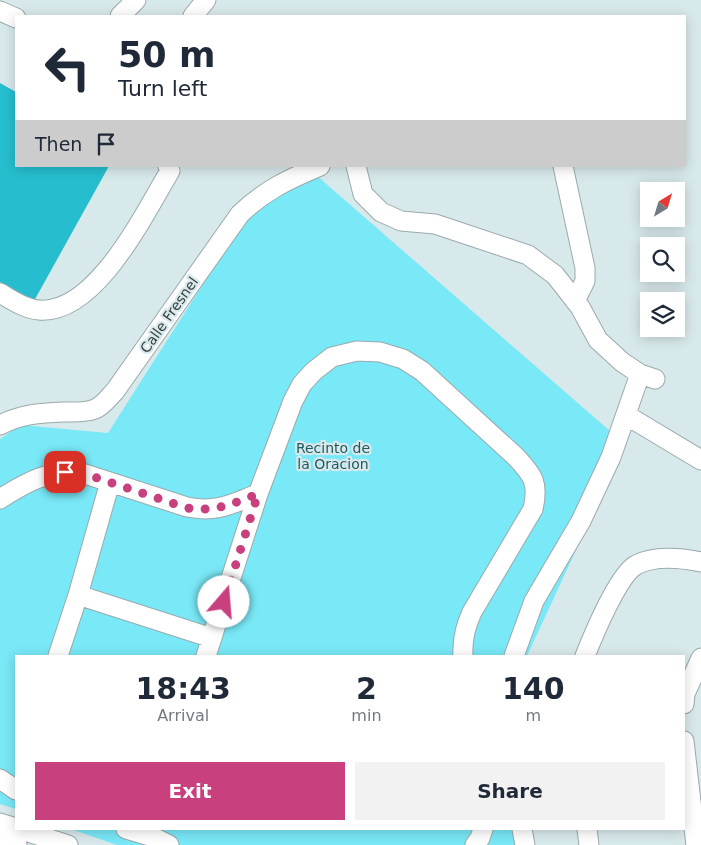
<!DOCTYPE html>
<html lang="en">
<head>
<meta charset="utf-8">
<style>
	:root { --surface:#fff; --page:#f2f2f3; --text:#1f2937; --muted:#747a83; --accent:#c8407d }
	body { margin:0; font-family:"DejaVu Sans",sans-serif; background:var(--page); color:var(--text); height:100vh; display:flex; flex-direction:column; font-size:19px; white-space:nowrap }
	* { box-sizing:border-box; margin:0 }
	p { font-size:16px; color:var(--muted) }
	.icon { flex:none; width:28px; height:28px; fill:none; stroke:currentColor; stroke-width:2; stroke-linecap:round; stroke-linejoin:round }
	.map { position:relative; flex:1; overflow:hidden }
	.side { position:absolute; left:15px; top:655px; width:670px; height:175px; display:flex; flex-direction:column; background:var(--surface); border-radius:0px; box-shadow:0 2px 12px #0003 }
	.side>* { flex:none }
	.banner { position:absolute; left:15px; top:15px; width:671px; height:152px; border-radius:0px; box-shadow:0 2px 12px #0003; background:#fff; color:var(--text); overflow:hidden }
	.needle { width:32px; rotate:38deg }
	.controls { position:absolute; left:640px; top:182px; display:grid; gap:10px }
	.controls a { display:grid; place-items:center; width:45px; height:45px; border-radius:0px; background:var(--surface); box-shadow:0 2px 12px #0003; font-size:25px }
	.pin { position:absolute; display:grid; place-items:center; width:42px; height:42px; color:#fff; margin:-21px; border-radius:10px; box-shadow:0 2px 8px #0006 }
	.me { position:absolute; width:55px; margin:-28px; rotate:18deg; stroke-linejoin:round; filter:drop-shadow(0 0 4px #0008) }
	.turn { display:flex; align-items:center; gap:18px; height:105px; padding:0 20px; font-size:22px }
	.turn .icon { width:65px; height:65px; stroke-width:2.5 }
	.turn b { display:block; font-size:35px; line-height:42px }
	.then { display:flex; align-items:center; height:48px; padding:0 20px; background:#0003; gap:10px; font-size:19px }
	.eta { display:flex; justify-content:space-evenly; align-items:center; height:85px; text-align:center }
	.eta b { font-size:30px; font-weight:700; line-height:35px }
	.cta { display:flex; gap:10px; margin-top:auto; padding:10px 20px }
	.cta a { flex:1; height:58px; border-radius:0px; background:var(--accent); color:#fff; font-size:20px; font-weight:700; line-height:58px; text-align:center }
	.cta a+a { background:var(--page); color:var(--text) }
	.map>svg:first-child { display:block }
</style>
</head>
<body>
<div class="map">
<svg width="701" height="845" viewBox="0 0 701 845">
	<rect width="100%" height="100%" fill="#d8e9ec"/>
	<!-- green -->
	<path fill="#79e8f7" d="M316,175L625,444L527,656H16V809L0,804V439L21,425L108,433L249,212Z
		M71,829H530L532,845H117Z"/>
	<!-- building -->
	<path fill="#26becf" d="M0,83L16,92V166H109L34,301L0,282Z"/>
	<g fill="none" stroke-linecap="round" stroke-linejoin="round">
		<!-- minor casing -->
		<g stroke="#99aaac" stroke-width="21">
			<path id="minor" d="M0,11L16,18
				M120,16L136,0
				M193,16L206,0
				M356,166L363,194L381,212L401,221L435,224L528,255L555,275L580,307L598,340L622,362L640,374L655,379
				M563,166L585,268V281L575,301
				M0,293C12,300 25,309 39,310C96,315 145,212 170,171L168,166
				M626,415L701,460
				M0,425C22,414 39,413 64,412C74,412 85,413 95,409C103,406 109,397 115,391L240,214C265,190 289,179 320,166
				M0,499C28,481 48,470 82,473L187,507C217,513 231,504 258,494
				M78,595L212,638
				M58,656L78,595L110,482
				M206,656L258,494L293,401L302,384L314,371L332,357L357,351L380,352L403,359L422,371L516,457C533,475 539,483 533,509L472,612C465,627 462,640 463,656
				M514,656L534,601L581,521L611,457L640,374
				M585,656C593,636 618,575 636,565C655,555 681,558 701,562
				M684,704L685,694L701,658
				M684,741L696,845
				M0,779L16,790
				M0,823L16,828
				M19,829L68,845
				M126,829L153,837L169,845
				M522,829L525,845
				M587,829L589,845
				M0,839L17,845
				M475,845L480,838L483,829"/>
		</g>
		<!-- minor -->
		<use href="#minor" stroke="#fff" stroke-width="19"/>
	</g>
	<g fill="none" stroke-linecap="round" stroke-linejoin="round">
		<!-- route -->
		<path stroke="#c8407d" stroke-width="9" stroke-dasharray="0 16.2" d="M65,472L82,473L187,508C217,512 231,504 258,494L224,602"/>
	</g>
	<g text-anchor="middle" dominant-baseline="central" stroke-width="4.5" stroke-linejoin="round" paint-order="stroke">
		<!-- street labels -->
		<g font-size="14" fill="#373e3f" stroke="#d8e9ec">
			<text transform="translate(169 315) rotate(-55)">Calle Fresnel</text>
		</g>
		<!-- park labels -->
		<g font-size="14" fill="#1f5960" stroke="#d8e9ec">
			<text x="333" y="448">Recinto de<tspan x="333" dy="16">la Oracion</tspan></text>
		</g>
	</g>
</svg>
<div class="controls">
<a><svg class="needle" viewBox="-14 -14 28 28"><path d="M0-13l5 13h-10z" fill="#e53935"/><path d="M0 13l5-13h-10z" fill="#747a83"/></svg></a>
<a><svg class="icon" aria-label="search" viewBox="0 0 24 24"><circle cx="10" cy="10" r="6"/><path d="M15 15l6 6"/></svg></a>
<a><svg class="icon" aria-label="layers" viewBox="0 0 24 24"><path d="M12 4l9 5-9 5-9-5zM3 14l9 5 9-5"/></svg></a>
</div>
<div class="pin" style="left:65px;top:472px;background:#d93025"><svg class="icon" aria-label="arrive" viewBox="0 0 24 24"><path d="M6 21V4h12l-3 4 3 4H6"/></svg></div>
<svg class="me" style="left:224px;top:602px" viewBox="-20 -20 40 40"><circle r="19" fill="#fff"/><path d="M0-13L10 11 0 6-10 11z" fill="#c8407d"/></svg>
<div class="banner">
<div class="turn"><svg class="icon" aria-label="left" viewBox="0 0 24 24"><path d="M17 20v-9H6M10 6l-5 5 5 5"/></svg><div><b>50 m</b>Turn left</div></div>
<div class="then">Then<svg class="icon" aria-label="arrive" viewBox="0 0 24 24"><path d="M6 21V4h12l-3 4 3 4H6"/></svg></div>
</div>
<section class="side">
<div class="eta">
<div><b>18:43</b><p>Arrival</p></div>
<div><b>2</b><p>min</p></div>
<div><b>140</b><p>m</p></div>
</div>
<div class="cta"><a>Exit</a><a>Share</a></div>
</section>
</div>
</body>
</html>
